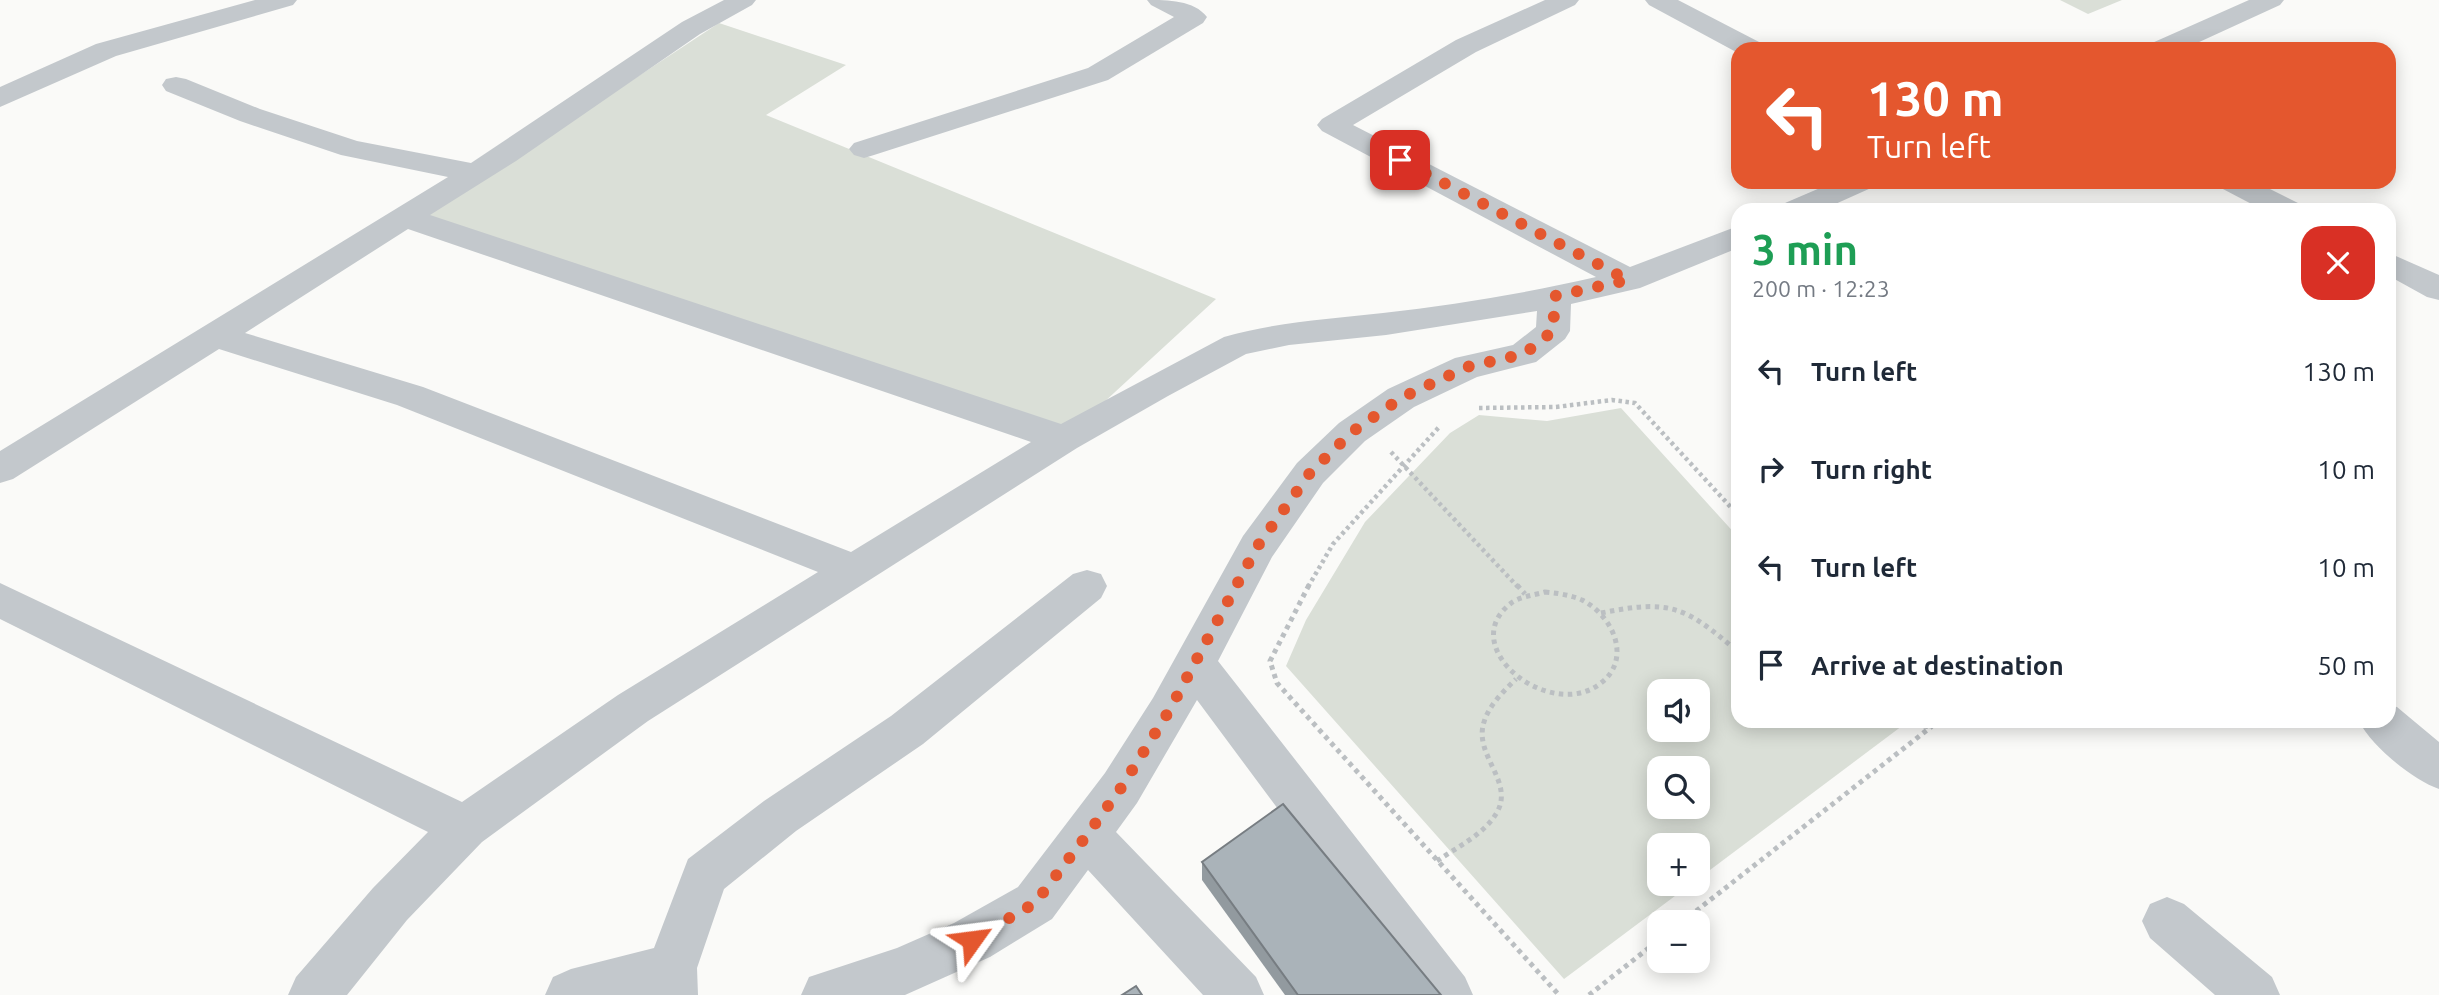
<!DOCTYPE html>
<html lang="en">
<head>
<meta charset="utf-8">
<style>
	:root { --surface:#fff; --page:#f6f6f7; --text:#1f2937; --muted:#747a83 }
	body { margin:0; font-family:Ubuntu,sans-serif; background:var(--page); color:var(--text); height:100vh; display:flex; flex-direction:column; font-size:26px; white-space:nowrap }
	* { box-sizing:border-box; margin:0 }
	p { font-size:23px; color:var(--muted) }
	.icon { flex:none; width:38px; height:38px; fill:none; stroke:currentColor; stroke-width:2; stroke-linecap:round; stroke-linejoin:round }
	.map { position:relative; flex:1; overflow:hidden }
	.details { position:absolute; left:1731px; top:203px; width:665px; height:525px; display:flex; flex-direction:column; background:var(--surface); border-radius:21px; box-shadow:0 4px 18px #0003 }
	.details>* { flex:none }
	.top-card { position:absolute; left:1731px; top:42px; width:665px; height:147px; border-radius:21px; box-shadow:0 4px 18px #0003; background:#e4572e; color:#fff; overflow:hidden }
	.tools { position:absolute; left:1647px; top:679px; display:grid; gap:14px }
	.tools a { display:grid; place-items:center; width:63px; height:63px; border-radius:14px; background:var(--surface); box-shadow:0 4px 18px #0003; font-size:35px }
	.pin { position:absolute; display:grid; place-items:center; width:60px; height:60px; color:#fff; margin:-30px; border-radius:14px; box-shadow:0 4px 10px #0006 }
	.me { position:absolute; width:77px; margin:-38px; rotate:59deg; stroke-linejoin:round; filter:drop-shadow(0 0 5px #0008) }
	.turn { display:flex; align-items:center; gap:24px; height:147px; padding:0 21px; font-size:32px }
	.turn .icon { width:91px; height:91px; stroke-width:2.5 }
	.turn b { display:block; font-size:49px; line-height:60px }
	.round { display:grid; place-items:center; flex:none; width:74px; height:74px; border-radius:21px; background:var(--page) }
	.overview { display:flex; align-items:center; justify-content:space-between; height:119px; padding:0 21px }
	h1 { font-size:42px; font-weight:600; line-height:52px; color:#1e9e55 }
	ul { padding:0; list-style:none }
	li { display:flex; align-items:center; gap:21px; height:98px; padding:0 21px }
	li div { flex:1 }
	li b { display:block; font-size:26px }
	li em { font-style:normal }
	.map>svg:first-child { display:block }
</style>
</head>
<body>
<div class="map">
<svg width="2439" height="995" viewBox="0 0 2439 995">
	<rect width="100%" height="100%" fill="#fafaf8"/>
	<!-- green -->
	<path fill="#dadfd7" fill-rule="evenodd" d="M2060,0H2122L2088,14Z
		M719,23L846,65L766,115L1216,299L1064,439L426,216Z
		M1621,408L1738,537V721L1906,723L1698,879V845H1659V884H1691L1564,979L1286,666L1306,620L1365,522L1450,433L1479,415L1547,421ZM1659,691H1698V730H1659ZM1659,768H1698V807H1659Z"/>
	<g fill="none" stroke-linecap="round" stroke-linejoin="round">
		<!-- path-far1 -->
		<path stroke="#bbbfc2" stroke-width="4.5" stroke-dasharray="3.5 3.5" stroke-linecap="butt" d="M1479,408L1556,407L1612,400L1635,403L1738,515
			M1391,452L1518,587
			M1308,587L1333,544L1440,426"/>
		<!-- path -->
		<path stroke="#bbbfc2" stroke-width="5" stroke-dasharray="4.5 4.5" stroke-linecap="butt" d="M1309,585L1270,661L1277,683L1559,995
			M1517,585L1525,594
			M1545,592C1557,593 1570,595 1582,600C1612,615 1633,658 1601,683C1551,723 1455,648 1510,604C1518,597 1534,595 1545,592Z
			M1601,613C1670,599 1685,606 1738,652
			M1897,721L1930,727
			M1437,861C1457,847 1483,835 1496,814C1516,782 1473,756 1484,722C1489,705 1504,691 1516,679
			M1682,922L1931,727L1926,721
			M1589,995L1659,940"/>
		<!-- minor -->
		<path fill="#c3c8cc" fill-rule="evenodd" d="M255,0H297L293,5L116,56L0,107V87L96,44Z
			M724,0H756L752,5L700,34L516,161L430,215L1061,424L1224,337C1277,322 1329,319 1383,313C1454,305 1527,293 1596,277L1322,131L1317,125L1322,119L1456,40L1545,0H1579L1575,5L1476,52L1353,125L1630,267L1738,226V248L1640,288L1571,304L1570,331L1565,339L1536,362L1477,377L1414,407L1365,441L1323,483L1272,557L1218,661L1465,977L1473,995H1416L1197,700L1137,803L1116,832L1256,977L1264,995H1203L1088,870L1052,919L990,957L905,995H801L809,977L897,948L954,923L1018,887L1105,773L1153,698L1243,536L1297,463L1339,423L1388,389L1455,358L1513,345L1536,327L1537,311L1386,335L1289,345L1246,354L1168,396L1077,448L648,721L482,842L407,920L347,995H288L296,977L373,888L428,832L0,619V583L462,802L618,695L818,572L397,405L219,349L13,479L0,483V451L448,177L341,155L240,121L166,91L162,85L166,79L176,77L186,79L260,109L357,141L471,163L682,22ZM408,229L1031,442L851,552L423,387L245,333Z
			M1147,0C1168,0 1194,0 1207,17L1203,23L1108,80L874,155L864,158L854,155L849,149L854,143L1088,68L1174,17L1151,5Z
			M1645,0H1678L1761,43L1765,49H1738V53L1649,5Z
			M2249,0H2284L2280,5L2184,49H2148L2152,43Z
			M1834,182H1875L1871,188L1822,210H1780L1785,203Z
			M2217,182H2256L2298,203L2303,210H2263L2221,188Z
			M2389,253L2439,275V300L2427,297L2389,276Z
			M1087,570L1101,574L1107,586L1101,598L923,744L796,831L724,889L697,968L698,995H545L553,977L571,969L654,948L688,859L764,801L891,716L1073,574Z
			M2389,705L2397,707L2439,742V789C2413,780 2371,746 2359,721H2389Z
			M2167,897L2184,904L2272,977L2280,995H2215L2150,938L2142,921L2150,904Z"/>
	</g>
	<!-- wall -->
	<path fill="#929a9f" d="M1202,862L1441,995H1285L1202,880Z"/>
	<!-- building -->
	<path fill="#aab3b9" stroke="#777d82" stroke-width="2" d="M1283,804L1441,995H1298L1202,862Z
		M1136,986L1142,995H1122Z"/>
	<g fill="none" stroke-linecap="round" stroke-linejoin="round">
		<!-- route -->
		<path stroke="#e4572e" stroke-width="12" stroke-dasharray="0 21.6" d="M972,940L1035,903L1087,835L1121,788L1169,711L1257,547L1310,473L1352,432L1401,398L1467,367L1524,354L1553,331L1555,296L1628,280L1400,160"/>
	</g>
</svg>
<div class="tools">
<a><svg class="icon" aria-label="sound" viewBox="0 0 24 24"><path d="M4 9h4l5-4v14l-5-4H4zM17 9q2 3 0 6"/></svg></a>
<a><svg class="icon" aria-label="search" viewBox="0 0 24 24"><circle cx="10" cy="10" r="6"/><path d="M15 15l6 6"/></svg></a>
<a>+</a>
<a>−</a>
</div>
<div class="pin" style="left:1400px;top:160px;background:#d93025"><svg class="icon" aria-label="arrive" viewBox="0 0 24 24"><path d="M6 21V4h12l-3 4 3 4H6"/></svg></div>
<svg class="me" style="left:972px;top:940px" viewBox="-20 -20 40 40"><path d="M0-17L14 15 0 8-14 15z" fill="#e4572e" stroke="#fff" stroke-width="4"/></svg>
<div class="top-card">
<div class="turn"><svg class="icon" aria-label="left" viewBox="0 0 24 24"><path d="M17 20v-9H6M10 6l-5 5 5 5"/></svg><div><b>130 m</b>Turn left</div></div>
</div>
<section class="details">
<div class="overview"><div><h1>3 min</h1><p>200 m · 12:23</p></div><a class="round" style="background:#d93025;color:#fff"><svg class="icon" aria-label="close" viewBox="0 0 24 24"><path d="M6 6l12 12M18 6L6 18"/></svg></a></div>
<ul>
<li><svg class="icon" aria-label="left" viewBox="0 0 24 24"><path d="M17 20v-9H6M10 6l-5 5 5 5"/></svg><div><b>Turn left</b></div><em>130 m</em></li>
<li><svg class="icon" aria-label="right" viewBox="0 0 24 24"><path d="M7 20v-9h11M14 6l5 5-5 5"/></svg><div><b>Turn right</b></div><em>10 m</em></li>
<li><svg class="icon" aria-label="left" viewBox="0 0 24 24"><path d="M17 20v-9H6M10 6l-5 5 5 5"/></svg><div><b>Turn left</b></div><em>10 m</em></li>
<li><svg class="icon" aria-label="arrive" viewBox="0 0 24 24"><path d="M6 21V4h12l-3 4 3 4H6"/></svg><div><b>Arrive at destination</b></div><em>50 m</em></li>
</ul>
</section>
</div>
</body>
</html>
